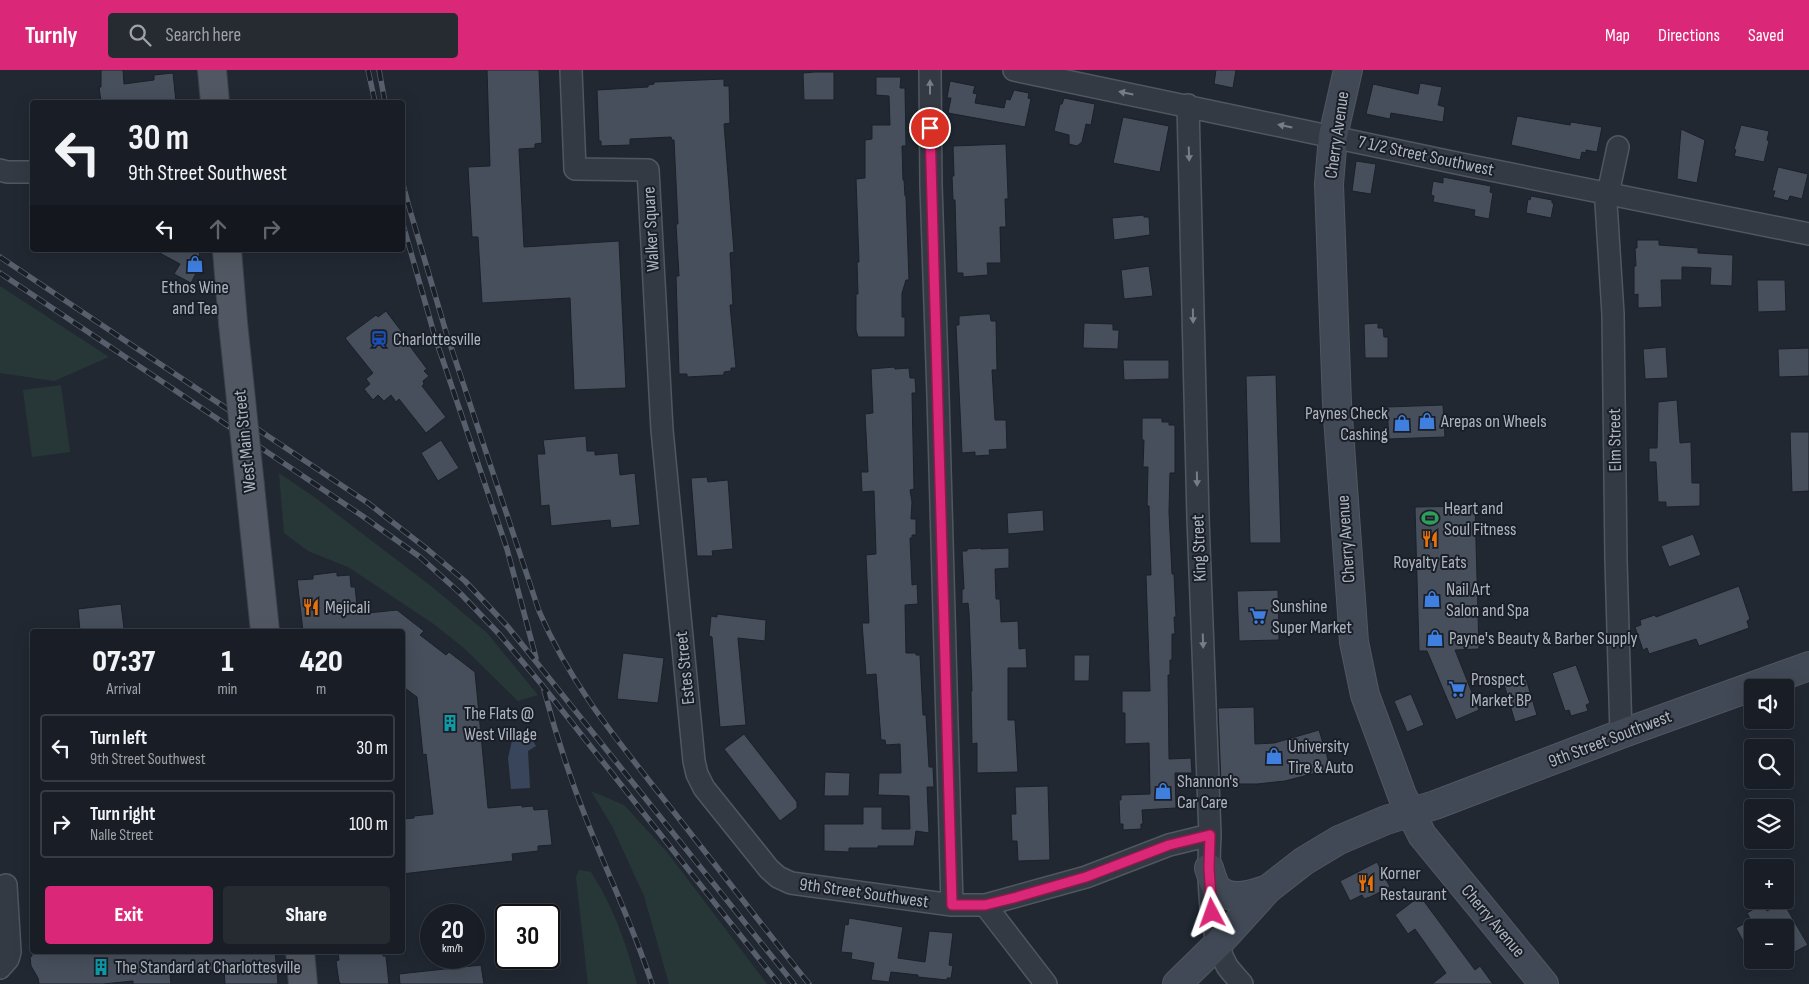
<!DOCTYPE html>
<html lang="en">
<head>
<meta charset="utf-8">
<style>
	:root { --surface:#191e26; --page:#262b32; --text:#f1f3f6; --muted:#9fa2a7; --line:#373c43; --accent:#db2777 }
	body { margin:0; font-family:"Sofia Sans Condensed",sans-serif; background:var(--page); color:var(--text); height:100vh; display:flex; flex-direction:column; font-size:19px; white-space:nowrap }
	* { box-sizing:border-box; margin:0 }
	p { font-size:16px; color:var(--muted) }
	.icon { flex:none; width:28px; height:28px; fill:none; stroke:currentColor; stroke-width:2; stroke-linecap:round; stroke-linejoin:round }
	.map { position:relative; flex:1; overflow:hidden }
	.details { position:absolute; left:30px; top:559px; width:375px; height:325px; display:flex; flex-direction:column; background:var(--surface); border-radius:5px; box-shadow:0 5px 20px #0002,0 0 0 1px var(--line) }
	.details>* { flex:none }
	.banner { position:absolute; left:30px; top:30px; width:375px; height:152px; border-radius:5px; box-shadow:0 5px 20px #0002,0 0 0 1px var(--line); background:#191e26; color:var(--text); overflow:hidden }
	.controls { position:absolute; left:1744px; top:609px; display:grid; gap:10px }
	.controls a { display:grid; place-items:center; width:50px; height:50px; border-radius:5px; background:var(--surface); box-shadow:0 5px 20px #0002,0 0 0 1px var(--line); font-size:25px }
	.speed { position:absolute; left:420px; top:834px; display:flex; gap:10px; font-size:25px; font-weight:700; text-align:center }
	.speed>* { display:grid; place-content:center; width:65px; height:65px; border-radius:50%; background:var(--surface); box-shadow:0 5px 20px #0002,0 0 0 1px var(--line); line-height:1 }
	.speed small { font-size:12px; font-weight:400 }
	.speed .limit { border:2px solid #111; border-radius:8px; background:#fff; color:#111 }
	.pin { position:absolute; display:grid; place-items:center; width:42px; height:42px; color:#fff; margin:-21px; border:2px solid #fff; border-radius:50%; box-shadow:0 1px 5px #0007 }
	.me { position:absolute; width:55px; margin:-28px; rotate:356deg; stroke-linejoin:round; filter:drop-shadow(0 0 4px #0008) }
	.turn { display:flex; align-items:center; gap:18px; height:105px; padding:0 15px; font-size:22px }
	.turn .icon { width:65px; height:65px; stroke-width:2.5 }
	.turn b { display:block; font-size:35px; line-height:42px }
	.lanes { display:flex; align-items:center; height:48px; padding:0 15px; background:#0003; justify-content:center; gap:25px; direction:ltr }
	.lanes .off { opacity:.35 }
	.eta { display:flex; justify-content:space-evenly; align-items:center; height:85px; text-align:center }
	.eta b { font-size:30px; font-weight:800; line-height:35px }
	.cta { display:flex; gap:10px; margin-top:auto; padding:10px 15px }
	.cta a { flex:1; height:58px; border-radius:5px; background:var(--accent); color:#fff; font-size:20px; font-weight:800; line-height:58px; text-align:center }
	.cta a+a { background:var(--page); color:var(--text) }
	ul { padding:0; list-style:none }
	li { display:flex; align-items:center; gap:15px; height:68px; margin:0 10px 8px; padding:0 5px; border:2px solid var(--line); border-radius:5px }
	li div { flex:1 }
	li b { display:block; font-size:19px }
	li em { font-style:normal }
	header { display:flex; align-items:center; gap:30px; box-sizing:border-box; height:70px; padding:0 25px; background:var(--accent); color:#fff }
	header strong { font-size:24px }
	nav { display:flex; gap:28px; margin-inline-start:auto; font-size:18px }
	.search { width:350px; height:45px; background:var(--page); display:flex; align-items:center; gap:12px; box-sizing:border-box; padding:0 18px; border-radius:5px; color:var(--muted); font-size:19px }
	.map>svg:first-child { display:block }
</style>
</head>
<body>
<header>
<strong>Turnly</strong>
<div class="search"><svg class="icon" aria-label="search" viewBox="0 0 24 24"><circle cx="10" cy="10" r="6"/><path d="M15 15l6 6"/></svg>Search here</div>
<nav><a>Map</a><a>Directions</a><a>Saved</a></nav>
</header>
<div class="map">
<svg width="1809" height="914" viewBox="0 0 1809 914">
	<rect width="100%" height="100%" fill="#212832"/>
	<!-- green -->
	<path fill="#273737" d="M0,216L109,287L54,311L0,303Z
		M61,315L70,382L32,387L23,320Z
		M279,403L317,429L431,516L487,563L538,625L518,631L465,579L435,555L348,497L308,481L284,463Z
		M591,721L624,735L667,782L767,914H669L644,826L612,756Z
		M579,800L591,802C614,838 626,873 637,914H588L576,807Z"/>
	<!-- water -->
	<path fill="#38455a" d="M526,659L536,676L528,681L530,718L511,719L508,688L513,666Z"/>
	<!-- building -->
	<path fill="#474f5c" stroke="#1b212a" d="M101,0H123L124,14L154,10V5L173,3L176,32H101L99,17H101Z
		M487,0H539L542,73L535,74V78L519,79L524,177L619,171L626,318L574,320L570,228L482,233L478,167H472L468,97L490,96Z
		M1216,0H1236L1233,18L1214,14Z
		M815,2H834V30H804L803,3Z
		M876,7H901L900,18H905L906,76H902L903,110H904L905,126H906L909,210H906L902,223V247H905V267H858L856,260V224H858L857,192H859L856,109L865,108V70L872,69V55H890L889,26L876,25Z
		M724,9V16H729L730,53L724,54L734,182L730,183L733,235H730L736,298H731V301L724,302V305L687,307V304H679L676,206H679L676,154H678L674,70H672L671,67L630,69V75L601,76V71H599L597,20L648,17V15L654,14V12Z
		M950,11L975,16L973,23L977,24L975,33L1004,38L1006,29L1010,30L1014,20L1029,23L1028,28L1031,29L1025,57L948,43L951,28H947Z
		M1420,13L1442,17L1438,35L1445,37L1443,52L1391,43L1390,49L1366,44L1373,14L1418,24Z
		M1064,28L1095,34L1091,55L1086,54L1082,72L1077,76L1069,74V65L1054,61L1060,34H1062Z
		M1517,46L1570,55L1571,52L1602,57L1597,82L1586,80V83L1582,82L1580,90L1511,75Z
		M1123,47L1169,56L1160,102L1113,93Z
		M1741,55L1769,61L1767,70L1769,71L1764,92L1734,86L1736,80L1734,79Z
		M1681,59L1705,70L1697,113L1677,109Z
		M1006,74L1008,125V129H1005L1006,157H1000L1001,193H987L988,205L963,207V203H957L955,130H953L952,106H954L953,76Z
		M1356,91L1376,94L1371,124L1352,121Z
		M1778,97L1808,104L1802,129L1790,126L1788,131L1773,127L1775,121H1772Z
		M1443,107L1491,116L1490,122L1493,123L1489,149L1474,146L1475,140L1433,132L1434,126L1431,125L1433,111L1443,113Z
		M1531,126L1552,130V133H1554L1551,148L1526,143L1528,129L1530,130Z
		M1144,145V147H1149L1150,165L1114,170L1112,148Z
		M1637,170H1659V175L1698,178V183L1733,185L1732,216L1710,215L1711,198L1682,197V210H1661L1662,237L1638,238V224L1634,225V196H1636L1635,178H1637Z
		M154,180H199L201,205L196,203L191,213L174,204L180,194Z
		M1149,196L1153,226L1124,229L1121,200Z
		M1757,210H1785L1786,241L1758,242Z
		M386,241L405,266L403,267L427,299L424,301L429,306L423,311L424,314L422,316L446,347L426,363L399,329L396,332L391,325L384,331L378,325L373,330L364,319L370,314L366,309L373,303L345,268L376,245L378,247Z
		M984,244H990L991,251H996L997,300H992L995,350H1006L1007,379L989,380L990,385L975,386V382L962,383L956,255H959V246Z
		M1084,253L1113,254V260H1119L1118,279L1083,278Z
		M1378,253V258H1383L1384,267H1388V288H1365L1364,254Z
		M1666,277L1668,308L1645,309L1643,279Z
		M1809,278V306L1779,307L1778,279Z
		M1123,290H1169V309L1124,310Z
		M894,297L895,299L909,298L910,308H915L916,323H912L914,419L910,420L912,432L911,449H916V465H912V468H910L912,515L917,514L918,534L905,535L906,583H916V585H920L923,645H926L929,697H933L934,717H927L929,763L916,761L914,776H878V778H849V782L824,781V754H863V737H882V759H910L909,726L878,725L879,703H901L900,674L886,675L885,670H881L876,604L866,605L862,553H869L866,485L876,484L874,421L862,422L861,402H868L865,344L873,343L871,299Z
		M1276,305L1281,473H1250L1246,306Z
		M1677,330L1680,373L1691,372L1692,413H1700V436L1666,437V432H1658L1656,392H1649V378H1657L1658,332Z
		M1443,335L1445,367L1389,369L1387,337Z
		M1142,348H1162V352H1169V355H1175V403H1170L1169,442L1172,504H1174L1176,547H1174L1175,564H1172V590H1170V605H1168L1169,689L1191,688L1192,703H1175L1176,738L1142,740L1143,754H1141V759L1123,760V754H1120L1119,730H1121V725L1150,724L1149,673L1125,674V643H1122V621H1150L1146,505H1151L1149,436H1147L1148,397H1143L1144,370H1142Z
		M1790,362H1809V421L1792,422Z
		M586,366L587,381H595V385L618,383L620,405L635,403L640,455L611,458L610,450L551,456L549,435L541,436L537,384H545L543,370Z
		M441,370L459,398L438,411L421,383Z
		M707,407L708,412L728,410L733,479L712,481L713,486H697L691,408Z
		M1475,436L1479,579L1455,580L1479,640L1456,650L1427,581H1419L1415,437Z
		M1043,440L1044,461L1008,464L1007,443Z
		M1693,464L1701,485L1669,497L1661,476Z
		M981,478V479L1009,478V498L995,499L996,529H1000L1001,552L1018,551L1019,579L1026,578L1027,598H1008V650H1015L1018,702L977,703V673L972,674L971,621H972L969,542L968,533L962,534V519H964L962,481H967V479Z
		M337,502V506L350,505L351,517H355L358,544L397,540L424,561L420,565L446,585L449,582L475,602L488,738L522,735V737L533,736L534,740L548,739L552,775L538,776V781L512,784L513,791L402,804V749L414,748V746L433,744L426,684L423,685L417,627L402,616V561H303L297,510L313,509V505Z
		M1739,516L1750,549L1747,551L1749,558L1699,576L1696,569L1649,584L1647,578L1643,580L1635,557L1641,555L1640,550L1655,545L1656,547Z
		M1278,520L1279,570L1239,571L1237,521Z
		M121,534L124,559L80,561L78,539Z
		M717,544L766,550L765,571L738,568L746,655L720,657L712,567L709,566L711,546L717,547Z
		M623,583L664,588L658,633L617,629Z
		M1074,585H1090L1089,611H1074Z
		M1576,595L1590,633L1586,635L1588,641L1571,646L1569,640L1565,641L1552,603Z
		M1520,609H1526L1537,645L1515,652L1504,614Z
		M1411,624L1424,655L1407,662L1394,631Z
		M1254,637L1255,674L1274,673L1319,660L1331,699L1285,711L1257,714H1221L1218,638Z
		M744,664L797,732V738L780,751L724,679Z
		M825,702L850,703L849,726H824Z
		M1048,716L1050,790L1018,791L1017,771H1012L1011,744H1016L1015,717Z
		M1377,792L1390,817L1370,827L1364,829L1362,825L1350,831L1340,811Z
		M1420,826L1475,900L1480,896L1493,914H1432L1446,903L1415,859L1408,864L1395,845Z
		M1783,832L1808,875L1785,887V858H1755L1752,853V888L1736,858L1751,850L1747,843L1763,834L1767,841Z
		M849,848L903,857L898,888L925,892L929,861L953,863L949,895L953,896L951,908H947V910L918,907V905L891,902L889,912L871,910L874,893L851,889L852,883L841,882L845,854L848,855Z
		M32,881H275L278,914H225L224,899L170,904L171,914H133V911L103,914H39L38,908L31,896L30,887L32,886Z
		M338,881H382L383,886H386L389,914H341L339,912L336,891L339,890Z
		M481,895L484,914H400L399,904Z"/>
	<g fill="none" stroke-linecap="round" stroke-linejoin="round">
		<!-- street casing -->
		<g stroke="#515761" stroke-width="24">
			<path id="street" d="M571,0L575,99L648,100L662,360L694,691L697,704L704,718L769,799L778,807L791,813L952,835H985L1086,807L1169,775L1210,765
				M930,0L931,115L938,325L952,835
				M1014,0L1466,95L1809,164
				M1188,35L1198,448L1210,765C1208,802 1208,863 1227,896C1231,902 1237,908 1242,914
				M1618,77L1606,133L1613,244L1616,490L1621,664
				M0,100L7,102H32
				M985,835L1046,914
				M0,898L8,889L10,882L6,815"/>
		</g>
		<!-- secondary casing -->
		<g stroke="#515761" stroke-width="30">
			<path id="secondary" d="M1348,0L1333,66L1329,114L1337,333L1354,572L1365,625L1402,725L1422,765L1544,914
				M1209,798C1211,804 1213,812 1216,817C1229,833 1253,824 1268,819
				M1177,914L1219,873L1268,819L1304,791L1339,770L1386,750L1435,735L1621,664L1809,596"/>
		</g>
		<!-- primary casing -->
		<g stroke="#3d434d" stroke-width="30">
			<path id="primary" d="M212,0L215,32
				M227,180L233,253
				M250,416L265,561
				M300,881L303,914"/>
		</g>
		<!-- street -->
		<use href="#street" stroke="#343a43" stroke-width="21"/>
		<!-- secondary -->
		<use href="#secondary" stroke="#424956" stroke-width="28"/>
		<!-- primary -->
		<use href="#primary" stroke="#525863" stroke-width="28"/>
		<!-- rail casing -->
		<g stroke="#585f6c" stroke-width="5.5">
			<path id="rail" d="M368,0L375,32
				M379,0L385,32
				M402,111L409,137L446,262L539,541C570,614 618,671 666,732C714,793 761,854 809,914
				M402,151L435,267L507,479L536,588
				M0,187L368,433L427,479L465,511L508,557L537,593L794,914
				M0,203L361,445L420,487L460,523L500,565L542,615L779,914
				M544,620C556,665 570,708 587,751C608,805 634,858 652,914"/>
		</g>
		<!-- rail -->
		<use href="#rail" stroke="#1a1f27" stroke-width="4" stroke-dasharray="11" stroke-linecap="butt"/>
		<!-- primary-bridge casing -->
		<g stroke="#3d434d" stroke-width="30" stroke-linecap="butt">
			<path id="primary-bridge" d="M233,253L250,416"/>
		</g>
		<!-- primary-bridge -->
		<use href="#primary-bridge" stroke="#525863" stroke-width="28"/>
	</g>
	<!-- one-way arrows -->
	<defs><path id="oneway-solid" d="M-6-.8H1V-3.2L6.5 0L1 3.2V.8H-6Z" transform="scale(1.25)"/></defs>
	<g fill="#777d88">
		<use href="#oneway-solid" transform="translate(930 17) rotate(-90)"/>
		<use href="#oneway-solid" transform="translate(1126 23) rotate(-168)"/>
		<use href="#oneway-solid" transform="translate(1285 56) rotate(-168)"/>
		<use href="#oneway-solid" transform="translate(1189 84) rotate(88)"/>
		<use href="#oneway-solid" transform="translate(1193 246) rotate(89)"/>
		<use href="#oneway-solid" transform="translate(1197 409) rotate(89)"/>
		<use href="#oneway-solid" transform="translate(1203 571) rotate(88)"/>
	</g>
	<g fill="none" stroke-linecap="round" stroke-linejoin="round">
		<!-- route casing -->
		<g stroke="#8e194d" stroke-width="12">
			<path id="route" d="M930,58L952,835H985L1017,827L1086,807L1169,775L1210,765L1209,798L1212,843"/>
		</g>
		<!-- route -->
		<use href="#route" stroke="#db2777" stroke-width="9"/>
	</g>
	<!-- icons -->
	<defs>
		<g id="shop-bare" transform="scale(1.35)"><path d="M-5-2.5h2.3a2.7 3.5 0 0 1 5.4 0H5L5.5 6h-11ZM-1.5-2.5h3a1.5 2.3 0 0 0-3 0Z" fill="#3f7fe0" stroke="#1a1f27" stroke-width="2.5" paint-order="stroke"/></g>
		<g id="station-bare" transform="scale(1.35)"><path d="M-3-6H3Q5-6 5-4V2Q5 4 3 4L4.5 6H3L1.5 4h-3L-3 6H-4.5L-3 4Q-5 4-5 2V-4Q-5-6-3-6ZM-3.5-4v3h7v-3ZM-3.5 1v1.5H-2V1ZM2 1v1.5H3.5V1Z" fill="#1a4fb4" stroke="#1a1f27" stroke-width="2.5" paint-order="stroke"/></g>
		<g id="stadium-bare" transform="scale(1.35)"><path d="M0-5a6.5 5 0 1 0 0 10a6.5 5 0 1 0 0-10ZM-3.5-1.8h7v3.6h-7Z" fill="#2e9e5b" stroke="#1a1f27" stroke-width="2.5" paint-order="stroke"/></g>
		<g id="restaurant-bare" transform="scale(1.35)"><path d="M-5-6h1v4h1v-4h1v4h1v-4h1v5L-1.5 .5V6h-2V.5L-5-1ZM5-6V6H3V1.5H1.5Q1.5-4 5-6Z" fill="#e8710a" stroke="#1a1f27" stroke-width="2.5" paint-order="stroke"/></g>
		<g id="supermarket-bare" transform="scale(1.35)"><path d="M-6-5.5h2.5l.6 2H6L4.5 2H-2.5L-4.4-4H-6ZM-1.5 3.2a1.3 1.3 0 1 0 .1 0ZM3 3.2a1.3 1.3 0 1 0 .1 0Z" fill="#3f7fe0" stroke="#1a1f27" stroke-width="2.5" paint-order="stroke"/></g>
		<g id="building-bare" transform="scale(1.35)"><path d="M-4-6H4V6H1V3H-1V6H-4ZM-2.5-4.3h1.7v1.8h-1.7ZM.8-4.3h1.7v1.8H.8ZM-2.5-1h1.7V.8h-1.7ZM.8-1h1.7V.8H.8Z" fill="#0f9aa8" stroke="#1a1f27" stroke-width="2.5" paint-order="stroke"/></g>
	</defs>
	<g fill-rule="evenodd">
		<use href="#shop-bare" x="195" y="194"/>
		<use href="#station-bare" x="379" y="269"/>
		<use href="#shop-bare" x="1427" y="351"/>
		<use href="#shop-bare" x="1402" y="353"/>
		<use href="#stadium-bare" x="1430" y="448"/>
		<use href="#restaurant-bare" x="1430" y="469"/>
		<use href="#shop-bare" x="1432" y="529"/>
		<use href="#restaurant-bare" x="311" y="537"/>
		<use href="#supermarket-bare" x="1258" y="546"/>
		<use href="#shop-bare" x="1435" y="568"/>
		<use href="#supermarket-bare" x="1457" y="619"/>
		<use href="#building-bare" x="450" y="653"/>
		<use href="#shop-bare" x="1274" y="686"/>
		<use href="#shop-bare" x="1163" y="721"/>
		<use href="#restaurant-bare" x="1366" y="813"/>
		<use href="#building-bare" x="101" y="897"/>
	</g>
	<g text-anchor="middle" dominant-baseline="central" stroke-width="4" stroke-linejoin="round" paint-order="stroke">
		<!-- street labels -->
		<g font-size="18" fill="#aeb4c0" stroke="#1a1f27">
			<text transform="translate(1337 65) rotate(-82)">Cherry Avenue</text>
			<text transform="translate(1426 86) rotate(12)">7 1/2 Street Southwest</text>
			<text transform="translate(651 159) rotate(-93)">Walker Square</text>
			<text transform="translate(1615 370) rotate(-91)">Elm Street</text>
			<text transform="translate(245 371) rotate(-96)">West Main Street</text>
			<text transform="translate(1346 469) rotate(-94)">Cherry Avenue</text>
			<text transform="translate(1199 478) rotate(-92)">King Street</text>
			<text transform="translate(685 598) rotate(-96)">Estes Street</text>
			<text transform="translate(1610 669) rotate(-21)">9th Street Southwest</text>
			<text transform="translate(864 823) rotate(8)">9th Street Southwest</text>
			<text transform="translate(1493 851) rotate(50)">Cherry Avenue</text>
		</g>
		<!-- poi labels -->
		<g font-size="18" fill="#aeb4c0" stroke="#1a1f27" text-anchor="start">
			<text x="195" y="217" text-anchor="middle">Ethos Wine<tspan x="195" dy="21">and Tea</tspan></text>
			<text x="393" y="269">Charlottesville</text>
			<text x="1388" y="343" text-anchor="end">Paynes Check<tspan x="1388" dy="21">Cashing</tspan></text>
			<text x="1441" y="351">Arepas on Wheels</text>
			<text x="1444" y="438">Heart and<tspan x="1444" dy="21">Soul Fitness</tspan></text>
			<text x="1430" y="492" text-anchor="middle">Royalty Eats</text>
			<text x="1446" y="519">Nail Art<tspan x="1446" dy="21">Salon and Spa</tspan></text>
			<text x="1272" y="536">Sunshine<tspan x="1272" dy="21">Super Market</tspan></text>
			<text x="325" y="537">Mejicali</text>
			<text x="1449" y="568">Payne's Beauty &amp; Barber Supply</text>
			<text x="1471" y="609">Prospect<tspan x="1471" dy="21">Market BP</tspan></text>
			<text x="464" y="643">The Flats @<tspan x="464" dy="21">West Village</tspan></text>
			<text x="1288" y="676">University<tspan x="1288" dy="21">Tire &amp; Auto</tspan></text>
			<text x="1177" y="711">Shannon's<tspan x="1177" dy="21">Car Care</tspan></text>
			<text x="1380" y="803">Korner<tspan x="1380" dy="21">Restaurant</tspan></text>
			<text x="115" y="897">The Standard at Charlottesville</text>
		</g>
	</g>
</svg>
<div class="controls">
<a><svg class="icon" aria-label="sound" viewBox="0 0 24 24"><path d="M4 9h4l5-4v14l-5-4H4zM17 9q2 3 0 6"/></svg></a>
<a><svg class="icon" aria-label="search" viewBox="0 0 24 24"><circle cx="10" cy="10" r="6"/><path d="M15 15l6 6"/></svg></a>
<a><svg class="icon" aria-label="layers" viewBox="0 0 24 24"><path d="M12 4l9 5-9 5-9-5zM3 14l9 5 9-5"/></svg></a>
<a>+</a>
<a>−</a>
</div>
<div class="speed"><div>20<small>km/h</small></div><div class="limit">30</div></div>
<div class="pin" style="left:930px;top:58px;background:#d93025"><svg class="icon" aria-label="arrive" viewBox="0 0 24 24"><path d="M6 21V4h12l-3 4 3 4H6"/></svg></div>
<svg class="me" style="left:1212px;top:843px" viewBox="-20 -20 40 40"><path d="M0-17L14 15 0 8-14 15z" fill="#db2777" stroke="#fff" stroke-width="4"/></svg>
<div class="banner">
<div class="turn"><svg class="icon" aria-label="left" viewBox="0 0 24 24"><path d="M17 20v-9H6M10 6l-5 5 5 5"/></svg><div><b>30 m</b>9th Street Southwest</div></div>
<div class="lanes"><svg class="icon" aria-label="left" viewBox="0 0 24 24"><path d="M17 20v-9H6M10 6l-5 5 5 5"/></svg><svg class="icon off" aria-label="ahead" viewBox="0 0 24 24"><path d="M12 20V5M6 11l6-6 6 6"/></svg><svg class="icon off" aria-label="right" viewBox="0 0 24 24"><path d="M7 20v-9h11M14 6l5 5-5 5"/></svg></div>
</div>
<section class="details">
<div class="eta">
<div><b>07:37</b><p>Arrival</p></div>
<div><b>1</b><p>min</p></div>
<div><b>420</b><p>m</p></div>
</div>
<ul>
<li><svg class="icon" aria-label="left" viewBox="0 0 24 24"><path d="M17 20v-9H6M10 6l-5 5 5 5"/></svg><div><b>Turn left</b><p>9th Street Southwest</p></div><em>30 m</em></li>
<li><svg class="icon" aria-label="right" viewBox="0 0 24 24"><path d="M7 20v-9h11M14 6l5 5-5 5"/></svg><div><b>Turn right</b><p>Nalle Street</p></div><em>100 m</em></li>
</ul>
<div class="cta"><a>Exit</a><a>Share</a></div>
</section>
</div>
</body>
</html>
